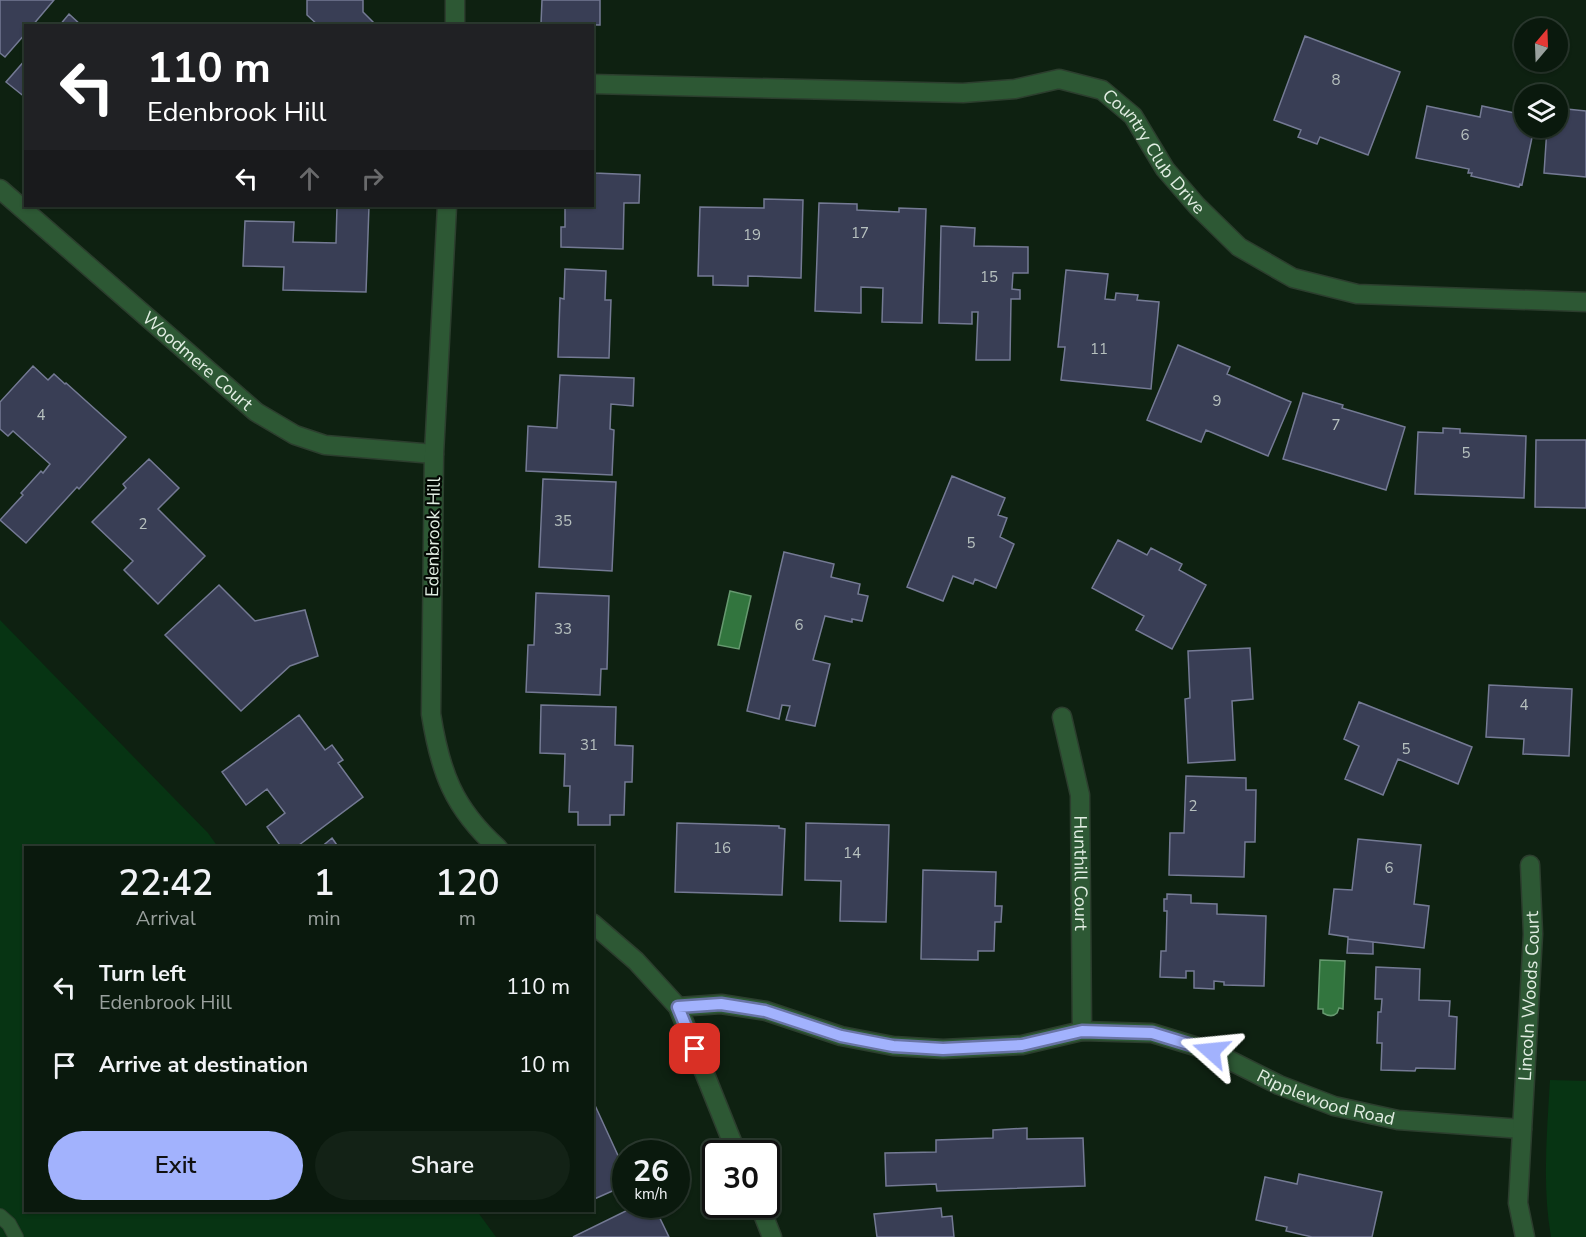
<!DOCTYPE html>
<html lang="en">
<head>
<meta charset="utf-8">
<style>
	:root { --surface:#0a190d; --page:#132216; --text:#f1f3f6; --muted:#99a09d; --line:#2a382e; --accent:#a2b2fd }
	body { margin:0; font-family:"Nunito Sans",sans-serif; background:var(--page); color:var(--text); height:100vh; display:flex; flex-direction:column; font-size:22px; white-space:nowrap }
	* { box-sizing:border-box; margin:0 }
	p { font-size:20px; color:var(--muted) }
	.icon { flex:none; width:33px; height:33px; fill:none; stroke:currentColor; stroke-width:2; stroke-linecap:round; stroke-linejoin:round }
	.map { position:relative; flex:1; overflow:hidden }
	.drawer { position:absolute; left:24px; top:846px; width:570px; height:366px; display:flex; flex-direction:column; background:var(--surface); border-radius:0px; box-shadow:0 2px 4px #0004,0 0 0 2px var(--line) }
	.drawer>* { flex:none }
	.banner { position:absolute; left:24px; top:24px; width:570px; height:183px; border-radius:0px; box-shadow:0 2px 4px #0004,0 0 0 2px var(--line); background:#202124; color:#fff; overflow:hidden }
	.needle { width:39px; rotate:19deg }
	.controls { position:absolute; left:1514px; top:18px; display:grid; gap:12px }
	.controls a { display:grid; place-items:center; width:54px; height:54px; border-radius:50%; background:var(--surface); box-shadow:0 2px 4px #0004,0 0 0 2px var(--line); font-size:30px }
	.speed { position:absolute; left:612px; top:1140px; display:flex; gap:12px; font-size:30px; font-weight:700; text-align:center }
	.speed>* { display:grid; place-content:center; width:78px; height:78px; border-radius:50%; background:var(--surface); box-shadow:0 2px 4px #0004,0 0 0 2px var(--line); line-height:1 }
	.speed small { font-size:15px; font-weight:400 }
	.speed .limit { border:3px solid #111; border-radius:9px; background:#fff; color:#111 }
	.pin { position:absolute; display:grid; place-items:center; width:51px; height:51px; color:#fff; margin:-26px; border-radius:12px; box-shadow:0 3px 9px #0006 }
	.me { position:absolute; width:66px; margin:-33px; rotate:288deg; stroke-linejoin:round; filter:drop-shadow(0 0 4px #0008) }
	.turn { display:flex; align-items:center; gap:21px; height:126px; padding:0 24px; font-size:27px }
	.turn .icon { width:78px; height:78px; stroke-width:2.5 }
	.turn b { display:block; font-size:42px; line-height:51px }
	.lanes { display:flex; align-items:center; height:57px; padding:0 24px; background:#0003; justify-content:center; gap:30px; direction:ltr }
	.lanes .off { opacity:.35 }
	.eta { display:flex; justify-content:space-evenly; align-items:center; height:102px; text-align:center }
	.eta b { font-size:36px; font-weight:600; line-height:42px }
	.action { display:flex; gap:12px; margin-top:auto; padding:12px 24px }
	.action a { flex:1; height:69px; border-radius:36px; background:var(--accent); color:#111; font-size:24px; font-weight:600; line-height:69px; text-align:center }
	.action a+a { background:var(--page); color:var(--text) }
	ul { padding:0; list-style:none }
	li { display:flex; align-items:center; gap:18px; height:78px; padding:0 24px }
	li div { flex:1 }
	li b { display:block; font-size:22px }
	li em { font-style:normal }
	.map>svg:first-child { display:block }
</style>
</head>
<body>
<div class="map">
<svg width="1586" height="1237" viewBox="0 0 1586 1237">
	<rect width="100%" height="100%" fill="#0e2111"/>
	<!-- green -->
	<path fill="#073413" d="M0,620L208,833L218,847L26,848V1210L477,1211L496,1237H0Z
		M1550,1080L1586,1081V1237H1551C1542,1185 1547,1133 1550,1080Z"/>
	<!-- water -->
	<path fill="#32753e" stroke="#66996f" stroke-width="1.5" d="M730,591L751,596L739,649L718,645Z
		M1320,960L1345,961L1343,1009L1339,1008L1337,1013C1333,1017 1328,1016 1323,1013V1009H1318Z"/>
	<!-- building -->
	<path fill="#393e55" stroke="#747a94" stroke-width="1.5" d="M0,0H54L32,26H26V33L5,57L0,53Z
		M307,0H363V12L377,26H319L307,15Z
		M542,0H600V25L541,24Z
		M69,14L82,26H59Z
		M1305,36L1400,72L1368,155L1320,137L1317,144L1298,137L1301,130L1274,120Z
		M26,59V98L6,82Z
		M1427,106L1480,117L1482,106L1524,115V128H1534L1522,185L1520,184L1519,187L1471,176L1472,173H1468L1469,169L1416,158Z
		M1557,108L1586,111V177L1544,173L1547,128H1557Z
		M592,169H595V173L640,175L639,203H624L623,249L561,247V227H565V206H592Z
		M764,199L803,200L801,278L748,276V286L713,285V276H698L700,207L764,208Z
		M819,203L857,204V210L899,212V208L926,209L922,323L882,322L883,288L861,287V313L815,311Z
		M337,206H369L366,292L283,290L284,267L243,266L245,221L294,222L293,242L336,243Z
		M941,226L975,228L974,246L1028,247V273H1013L1012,289L1020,290V299H1011L1010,360H976L978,312H972V324L939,323Z
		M565,269L606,271L605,300H611L609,358L558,357L560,298L564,299Z
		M1066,270L1108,274L1105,299L1115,300L1116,293L1138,295L1137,300L1159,302L1151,389L1061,380L1065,347H1058Z
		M1178,345L1230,367L1227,374L1291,402L1268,456L1206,430L1201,442L1147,420Z
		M33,366L48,380L54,374L65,384L66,383L126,437L79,489L77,487L26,543L0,520L23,495L21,493L41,471L43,473L50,464L13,431L8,436L0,429V402Z
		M560,375L634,378L633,406L611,404L610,429L614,430L612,475L526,471L528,426L557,428Z
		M1303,393L1343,405L1342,408L1405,427L1386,490L1283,459Z
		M1443,428L1460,429V433L1526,436L1524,498L1415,494L1418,432L1443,433Z
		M1536,440H1586V508L1535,507Z
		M149,459L179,488L158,509L205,556L158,604L124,570L133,561L92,522L126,488L123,484Z
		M952,476L1005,498L998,515L1007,518L1000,537L1014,544L996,588L975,579L973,584L953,576L943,601L907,587Z
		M543,479L616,482L612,571L539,567Z
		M1118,540L1147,555L1151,548L1182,564L1179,570L1206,585L1172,649L1136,630L1144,616L1092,588Z
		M784,552L834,564L831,577L860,584L858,594L868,596L862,621L852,619V622L825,616L813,660L830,664L815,726L786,720L790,706L782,705L779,719L747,711Z
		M219,585L255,621L305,610L318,656L290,666L241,711L165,635Z
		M536,593L609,596L607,669H601L600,695L526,692L528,645H534Z
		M1250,648L1253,699L1232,701L1235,760L1188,763L1185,699L1190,698L1188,651Z
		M1489,685L1572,689L1569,756L1523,754L1524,739L1486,737Z
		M1359,702L1472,747L1458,784L1398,759L1383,795L1345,779L1359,746L1344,739Z
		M541,705L616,707L615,745L633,746L632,782H625L624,815H610V825H578V812H569L570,786H564L565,754L540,753Z
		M299,715L325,750L332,745L343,760L338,763L363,797L295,848H282L267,827L285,813L267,789L246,805L222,772Z
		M1186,776L1246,778V790H1256L1255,842H1245L1244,877L1169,875L1170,833H1184Z
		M677,823L779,826V828L785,829L782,895L675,892Z
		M806,823L889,825L886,922L840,921L841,881L805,880Z
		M332,838L339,848H320Z
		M1358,839L1421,845L1414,904L1429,906L1424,948L1348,939V937L1329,934L1334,889L1352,890Z
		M923,870L996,872L995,906H1002L1001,922H995L994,951H978V960L921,959Z
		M1167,894L1191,895V903L1217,904V914L1266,916L1264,986L1224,985V982L1214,981V989L1194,988V971H1186V978L1160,977L1161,951H1166L1167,911H1164V899H1167Z
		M1348,939L1373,942V954L1347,953Z
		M1376,967L1420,969L1419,1000L1450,1001L1449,1016L1457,1017L1455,1069L1416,1068L1415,1071L1381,1070L1382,1043H1377L1378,1012H1381L1382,999H1375Z
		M593,1101L626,1173V1185L592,1200Z
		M1027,1128V1139L1083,1138L1085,1186L937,1191L936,1184L886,1186L885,1153L936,1152V1140L993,1138V1130Z
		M1299,1174L1382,1192L1372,1237H1312L1286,1231L1287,1227L1256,1220L1265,1177L1297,1184Z
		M640,1204H653L669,1237H573Z
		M941,1208L942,1217L952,1216L954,1237H877L874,1214Z"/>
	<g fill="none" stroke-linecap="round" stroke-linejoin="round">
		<!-- service casing -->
		<g stroke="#2c3e2e" stroke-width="16">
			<path id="service" d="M0,1216L9,1224L16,1237"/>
		</g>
		<!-- minor casing -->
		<g stroke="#2c3e2e" stroke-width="21">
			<g id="minor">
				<path d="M455,26V0"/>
				<path id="s1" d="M592,84L963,93L1015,89L1059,79L1102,90L1133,116L1165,169L1197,206L1239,247L1293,278L1357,294L1586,302"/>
				<path id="s2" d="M0,189L256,412L295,435L325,445L434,454"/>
				<path d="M447,206L434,454L431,714C440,771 453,808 498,848"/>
				<path id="s3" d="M1062,717L1080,795L1082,1031"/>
				<path d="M592,923L636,961L678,1007L737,1154"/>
				<path id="s4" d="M678,1007L721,1004L766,1011L841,1036L893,1046L943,1049L1022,1045L1082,1031L1152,1033L1211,1051L1279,1085L1334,1106L1398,1120L1522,1129"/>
				<path d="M759,1204L772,1237"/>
				<path id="s5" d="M1525,1237L1518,1203L1533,934L1530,865"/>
			</g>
		</g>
		<!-- service -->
		<use href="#service" stroke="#2d5834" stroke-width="14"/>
		<!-- minor -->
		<use href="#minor" stroke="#2d5834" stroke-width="18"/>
	</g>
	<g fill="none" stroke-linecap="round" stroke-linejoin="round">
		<!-- route casing -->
		<g stroke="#6974a4" stroke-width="15">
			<path id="route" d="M695,1049L678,1007L721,1004L765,1011L841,1036L893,1046L943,1049L1022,1045L1082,1031L1152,1033L1211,1051"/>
		</g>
		<!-- route -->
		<use href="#route" stroke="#a2b2fd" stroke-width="10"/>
	</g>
	<g text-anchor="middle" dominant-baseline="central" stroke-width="4.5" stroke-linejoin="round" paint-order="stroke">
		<!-- number labels -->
		<g font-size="15" fill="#b7c1bf">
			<text x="1336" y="80">8</text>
			<text x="1465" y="135">6</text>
			<text x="860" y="233">17</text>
			<text x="752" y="235">19</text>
			<text x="989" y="277">15</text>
			<text x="1099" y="349">11</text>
			<text x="1217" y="401">9</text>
			<text x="41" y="415">4</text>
			<text x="1336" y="425">7</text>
			<text x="1466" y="453">5</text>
			<text x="563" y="521">35</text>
			<text x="143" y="524">2</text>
			<text x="971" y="543">5</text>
			<text x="799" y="625">6</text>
			<text x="563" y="629">33</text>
			<text x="1524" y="705">4</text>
			<text x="589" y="745">31</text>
			<text x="1406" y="749">5</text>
			<text x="1193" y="806">2</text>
			<text x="722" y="848">16</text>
			<text x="852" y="853">14</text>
			<text x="1389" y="868">6</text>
		</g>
		<!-- street labels -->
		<g font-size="18" fill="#e1ede2" stroke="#030803">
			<text stroke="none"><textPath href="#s1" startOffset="594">Country Club Drive</textPath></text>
			<text stroke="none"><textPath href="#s2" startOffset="262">Woodmere Court</textPath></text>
			<text transform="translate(433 537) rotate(-89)">Edenbrook Hill</text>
			<text stroke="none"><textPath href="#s3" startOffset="158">Hunthill Court</textPath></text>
			<text stroke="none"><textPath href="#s5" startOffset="242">Lincoln Woods Court</textPath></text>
			<text stroke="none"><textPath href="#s4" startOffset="668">Ripplewood Road</textPath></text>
		</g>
	</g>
</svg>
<div class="controls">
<a><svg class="needle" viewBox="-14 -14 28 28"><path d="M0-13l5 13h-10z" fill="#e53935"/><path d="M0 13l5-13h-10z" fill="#99a09d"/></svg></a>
<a><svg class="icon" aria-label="layers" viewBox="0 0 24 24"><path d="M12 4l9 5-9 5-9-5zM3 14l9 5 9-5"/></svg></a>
</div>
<div class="speed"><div>26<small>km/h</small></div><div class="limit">30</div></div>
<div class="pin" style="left:695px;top:1049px;background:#d93025"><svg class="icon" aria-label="arrive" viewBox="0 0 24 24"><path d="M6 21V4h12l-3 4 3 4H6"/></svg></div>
<svg class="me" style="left:1211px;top:1051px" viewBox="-20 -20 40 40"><path d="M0-17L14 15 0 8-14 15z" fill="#a2b2fd" stroke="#fff" stroke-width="4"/></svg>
<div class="banner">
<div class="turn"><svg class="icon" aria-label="left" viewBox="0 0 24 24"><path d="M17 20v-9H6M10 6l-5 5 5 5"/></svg><div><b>110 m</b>Edenbrook Hill</div></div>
<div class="lanes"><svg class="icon" aria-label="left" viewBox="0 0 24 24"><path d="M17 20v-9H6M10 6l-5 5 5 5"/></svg><svg class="icon off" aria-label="ahead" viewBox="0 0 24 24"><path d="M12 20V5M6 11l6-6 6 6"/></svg><svg class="icon off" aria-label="right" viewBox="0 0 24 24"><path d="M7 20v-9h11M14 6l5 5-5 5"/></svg></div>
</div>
<section class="drawer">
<div class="eta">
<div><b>22:42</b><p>Arrival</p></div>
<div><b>1</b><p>min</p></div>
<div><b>120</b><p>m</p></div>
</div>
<ul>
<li><svg class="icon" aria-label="left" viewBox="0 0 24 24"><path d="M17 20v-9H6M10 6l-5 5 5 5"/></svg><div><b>Turn left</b><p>Edenbrook Hill</p></div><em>110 m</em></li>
<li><svg class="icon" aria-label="arrive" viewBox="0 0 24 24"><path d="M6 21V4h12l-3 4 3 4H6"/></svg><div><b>Arrive at destination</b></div><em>10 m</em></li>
</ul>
<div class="action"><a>Exit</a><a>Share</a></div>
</section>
</div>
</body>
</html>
